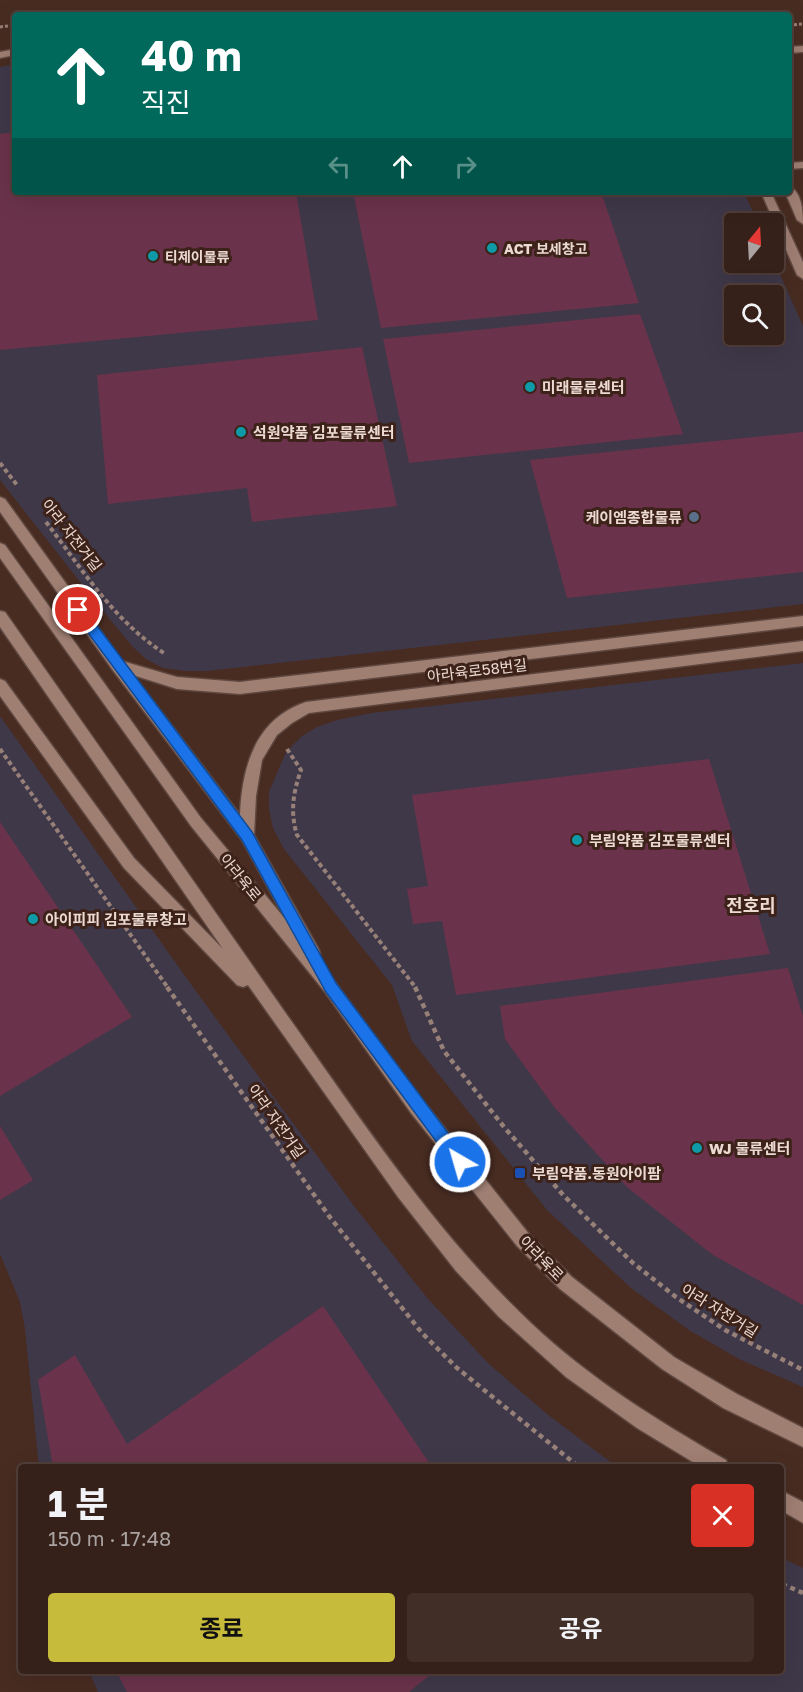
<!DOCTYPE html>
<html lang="ko">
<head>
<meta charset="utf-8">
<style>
	:root { --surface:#36211a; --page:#412e27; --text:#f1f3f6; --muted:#aaa3a2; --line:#503e39; --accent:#c7bb3c }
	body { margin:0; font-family:"Golos Text","Noto Sans KR",sans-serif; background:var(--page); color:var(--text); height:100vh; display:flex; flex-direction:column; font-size:22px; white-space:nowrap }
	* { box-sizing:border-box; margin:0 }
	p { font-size:20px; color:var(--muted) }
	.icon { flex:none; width:33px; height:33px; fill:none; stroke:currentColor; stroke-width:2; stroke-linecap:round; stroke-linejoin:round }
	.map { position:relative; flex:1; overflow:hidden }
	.drawer { position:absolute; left:18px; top:1464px; width:766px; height:210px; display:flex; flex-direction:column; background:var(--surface); border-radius:6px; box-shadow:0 6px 24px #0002,0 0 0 2px var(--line) }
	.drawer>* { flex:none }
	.guide { position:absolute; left:12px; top:12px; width:780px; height:183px; border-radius:6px; box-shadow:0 6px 24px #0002,0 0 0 2px var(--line); background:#00695c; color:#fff; overflow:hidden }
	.needle { width:39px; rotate:18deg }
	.tools { position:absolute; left:724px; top:213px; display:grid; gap:12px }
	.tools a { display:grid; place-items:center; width:60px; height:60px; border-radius:6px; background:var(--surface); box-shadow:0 6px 24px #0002,0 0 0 2px var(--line); font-size:30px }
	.pin { position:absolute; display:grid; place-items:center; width:51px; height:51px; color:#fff; margin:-26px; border:3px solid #fff; border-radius:50%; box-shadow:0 2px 6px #0007 }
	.me { position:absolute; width:66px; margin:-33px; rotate:322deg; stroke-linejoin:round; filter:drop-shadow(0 0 4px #0008) }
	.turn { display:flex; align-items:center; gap:21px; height:126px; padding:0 30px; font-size:27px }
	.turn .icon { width:78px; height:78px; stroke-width:2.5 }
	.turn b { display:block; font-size:42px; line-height:51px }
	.lanes { display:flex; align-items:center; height:57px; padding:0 30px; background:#0003; justify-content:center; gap:30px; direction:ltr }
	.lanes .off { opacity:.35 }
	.round { display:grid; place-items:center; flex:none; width:63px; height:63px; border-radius:6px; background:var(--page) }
	.summary { display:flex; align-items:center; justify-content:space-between; height:102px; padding:0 30px }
	h1 { font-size:36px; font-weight:700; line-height:45px }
	.cta { display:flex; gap:12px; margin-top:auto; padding:12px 30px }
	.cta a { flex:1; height:69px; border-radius:6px; background:var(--accent); color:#111; font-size:24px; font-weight:700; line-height:69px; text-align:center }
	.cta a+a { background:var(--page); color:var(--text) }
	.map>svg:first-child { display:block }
</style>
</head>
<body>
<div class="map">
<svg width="803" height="1692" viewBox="0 0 803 1692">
	<rect width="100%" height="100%" fill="#482c22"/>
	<!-- commercial -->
	<path fill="#3f3849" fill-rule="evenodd" d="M15,64V192H744L758,223L735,224V262H774V261L803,326V604L207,671H186L163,668L146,659L132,646L103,611L0,480V67ZM735,296H774V334H735Z
		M803,663V1387L739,1359L689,1330L631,1288L547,1210L412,1041L392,985L284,849L273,828L269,809V792L286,752L302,736L317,727L337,720L372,713Z
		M0,716L195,990L354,1206L428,1299L489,1364L547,1414L617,1467H39L25,1329L20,1302L0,1254Z
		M782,1558L803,1568V1692H98L89,1671H782Z"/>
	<!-- building -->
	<path fill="#6b334b" d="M15,132V192H296L318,320L0,350V134Z
		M353,192H601L639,303L381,328Z
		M640,314L683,434L409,463L383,339Z
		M362,347L397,506L252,522L247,488L108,504L97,375Z
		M803,432V572L567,598L530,460Z
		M709,759L770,954L456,995L442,921L413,924L407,889L428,886L412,795Z
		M0,822L132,1017L0,1096Z
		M788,968L803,1016V1305L713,1255L628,1188L555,1108L505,1039L500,1006Z
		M0,1126L33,1180L0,1200Z
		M323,1306L432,1467H53L38,1380L75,1355L127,1444Z
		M116,1671H435L409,1692H127Z"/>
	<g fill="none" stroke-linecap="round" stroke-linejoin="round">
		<!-- minor casing -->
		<g stroke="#5e473f" stroke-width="3">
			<path id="minor" d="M803,46V52L789,53V47Z
				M15,49V55L0,58V52Z
				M803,162V168L789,169V163Z
				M789,186C802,192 803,211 803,224L797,220L785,192H789Z
				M761,192H771L803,262V279L797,275Z
				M0,497L5,499L122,661L177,677L240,682L803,616V626L240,694L177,689L133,675L240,815C242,767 255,719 306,702L803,641V651L309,713L292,723L277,735L262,760L256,796L254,835L318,948L320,953L317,958L423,1101L529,1234L572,1277L674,1357L737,1394L803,1428V1447L723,1408L662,1369L560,1289L517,1246L411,1113L325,992L191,826L0,558V543L5,545L201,818L286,920L242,840L112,669L0,512Z
				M0,611L5,612C99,746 193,880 287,1015C363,1122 436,1234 532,1324C589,1378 658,1421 726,1460L728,1467H701L637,1428L566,1377L499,1317L456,1271L398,1197L248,985L243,987L237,985L124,868L0,696V679L5,681L134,858L223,949L0,627Z
				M782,1491L803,1502V1523L782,1511Z"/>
		</g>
		<!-- path-far2 -->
		<path stroke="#978077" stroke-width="3" stroke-dasharray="3 2" stroke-linecap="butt" d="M112,15H167
			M789,25L803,24
			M0,27L15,25"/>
		<!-- path-far1 -->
		<path stroke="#978077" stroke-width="4" stroke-dasharray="4.5 3" stroke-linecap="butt" d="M0,463L17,485
			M46,522C82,569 114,621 164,653
			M0,749L168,988
			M287,749L301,770C293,793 290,812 297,835L416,988"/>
		<!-- path -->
		<path stroke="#978077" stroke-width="4.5" stroke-dasharray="5 4" stroke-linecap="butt" d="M167,987L329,1216L422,1333L457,1368L579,1467
			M415,987L444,1051L504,1127L564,1196L633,1263L676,1297L725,1330L803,1370
			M782,1584L803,1593"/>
		<!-- minor -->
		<use href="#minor" fill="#a07f73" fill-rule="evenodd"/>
	</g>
	<!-- route -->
	<path fill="#1a73e8" stroke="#114b97" stroke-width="1.5" d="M78,606L83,607L252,832L336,983L466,1157L468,1162L466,1167L460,1170L455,1167L326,992L242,840L74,614L72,610Z"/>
	<!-- markers -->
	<g fill="#0f9aa8" stroke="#3d2219" stroke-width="2">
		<circle cx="492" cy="248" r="6"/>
		<circle cx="153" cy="256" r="6"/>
		<circle cx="530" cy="387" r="6"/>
		<circle cx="241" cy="432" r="6"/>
		<circle cx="577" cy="840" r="6"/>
		<circle cx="33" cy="919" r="6"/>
		<circle cx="697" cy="1148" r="6"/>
	</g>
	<circle fill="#5c6f8a" stroke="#3d2219" stroke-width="2" cx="694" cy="517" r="6"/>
	<rect fill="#1a4fb4" stroke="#3d2219" stroke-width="2" x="514" y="1167" width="12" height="12" rx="3"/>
	<g text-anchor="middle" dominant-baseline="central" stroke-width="6" stroke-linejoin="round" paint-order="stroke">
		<!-- far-poi labels -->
		<g font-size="14" font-weight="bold" fill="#ebd9d2" stroke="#3d2219" text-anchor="start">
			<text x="504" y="248">ACT 보세창고</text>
			<text x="165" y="256">티제이물류</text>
		</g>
		<!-- poi labels -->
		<g font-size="15" font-weight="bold" fill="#ebd9d2" stroke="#3d2219" text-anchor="start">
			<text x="542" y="387">미래물류센터</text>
			<text x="253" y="432">석원약품 김포물류센터</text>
			<text x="682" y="517" text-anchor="end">케이엠종합물류</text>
			<text x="589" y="840">부림약품 김포물류센터</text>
			<text x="45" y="919">아이피피 김포물류창고</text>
			<text x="709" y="1148">WJ 물류센터</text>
			<text x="532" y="1173">부림약품.동원아이팜</text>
		</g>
		<!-- street labels -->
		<g font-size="15" fill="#ebd9d2" stroke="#3d2219">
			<text transform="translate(72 535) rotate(52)">아라 자전거길</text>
			<text transform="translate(477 670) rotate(-7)">아라육로58번길</text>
			<text transform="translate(241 877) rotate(51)">아라육로</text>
			<text transform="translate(277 1121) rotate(55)">아라 자전거길</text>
			<text transform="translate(542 1258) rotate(46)">아라육로</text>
			<text transform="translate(720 1310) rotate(32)">아라 자전거길</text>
		</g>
		<!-- quarter labels -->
		<g font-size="18" font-weight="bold" fill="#ebd9d2" stroke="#3d2219">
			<text x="751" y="905">전호리</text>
		</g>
	</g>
</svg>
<div class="tools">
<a><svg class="needle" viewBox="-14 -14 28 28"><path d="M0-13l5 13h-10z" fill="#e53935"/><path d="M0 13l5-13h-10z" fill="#aaa3a2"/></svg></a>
<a><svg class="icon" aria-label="search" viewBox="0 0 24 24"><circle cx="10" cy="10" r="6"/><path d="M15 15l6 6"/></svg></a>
</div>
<div class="pin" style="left:78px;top:610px;background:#d93025"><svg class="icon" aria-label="arrive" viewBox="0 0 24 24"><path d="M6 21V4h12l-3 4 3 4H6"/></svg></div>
<svg class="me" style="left:460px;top:1162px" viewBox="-20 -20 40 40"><circle r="17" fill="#1a73e8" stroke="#fff" stroke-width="3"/><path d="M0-11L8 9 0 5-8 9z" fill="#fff"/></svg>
<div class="guide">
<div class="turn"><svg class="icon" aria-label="ahead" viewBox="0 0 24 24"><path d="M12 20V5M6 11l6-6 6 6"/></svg><div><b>40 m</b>직진</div></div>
<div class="lanes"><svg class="icon off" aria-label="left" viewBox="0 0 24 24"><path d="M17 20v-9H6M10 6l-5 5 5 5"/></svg><svg class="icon" aria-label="ahead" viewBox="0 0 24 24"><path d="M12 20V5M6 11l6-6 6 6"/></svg><svg class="icon off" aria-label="right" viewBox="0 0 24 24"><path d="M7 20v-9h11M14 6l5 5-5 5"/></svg></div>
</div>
<section class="drawer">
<div class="summary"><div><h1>1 분</h1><p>150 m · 17:48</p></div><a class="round" style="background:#d93025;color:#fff"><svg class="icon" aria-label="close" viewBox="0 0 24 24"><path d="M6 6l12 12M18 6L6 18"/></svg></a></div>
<div class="cta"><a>종료</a><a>공유</a></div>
</section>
</div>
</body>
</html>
